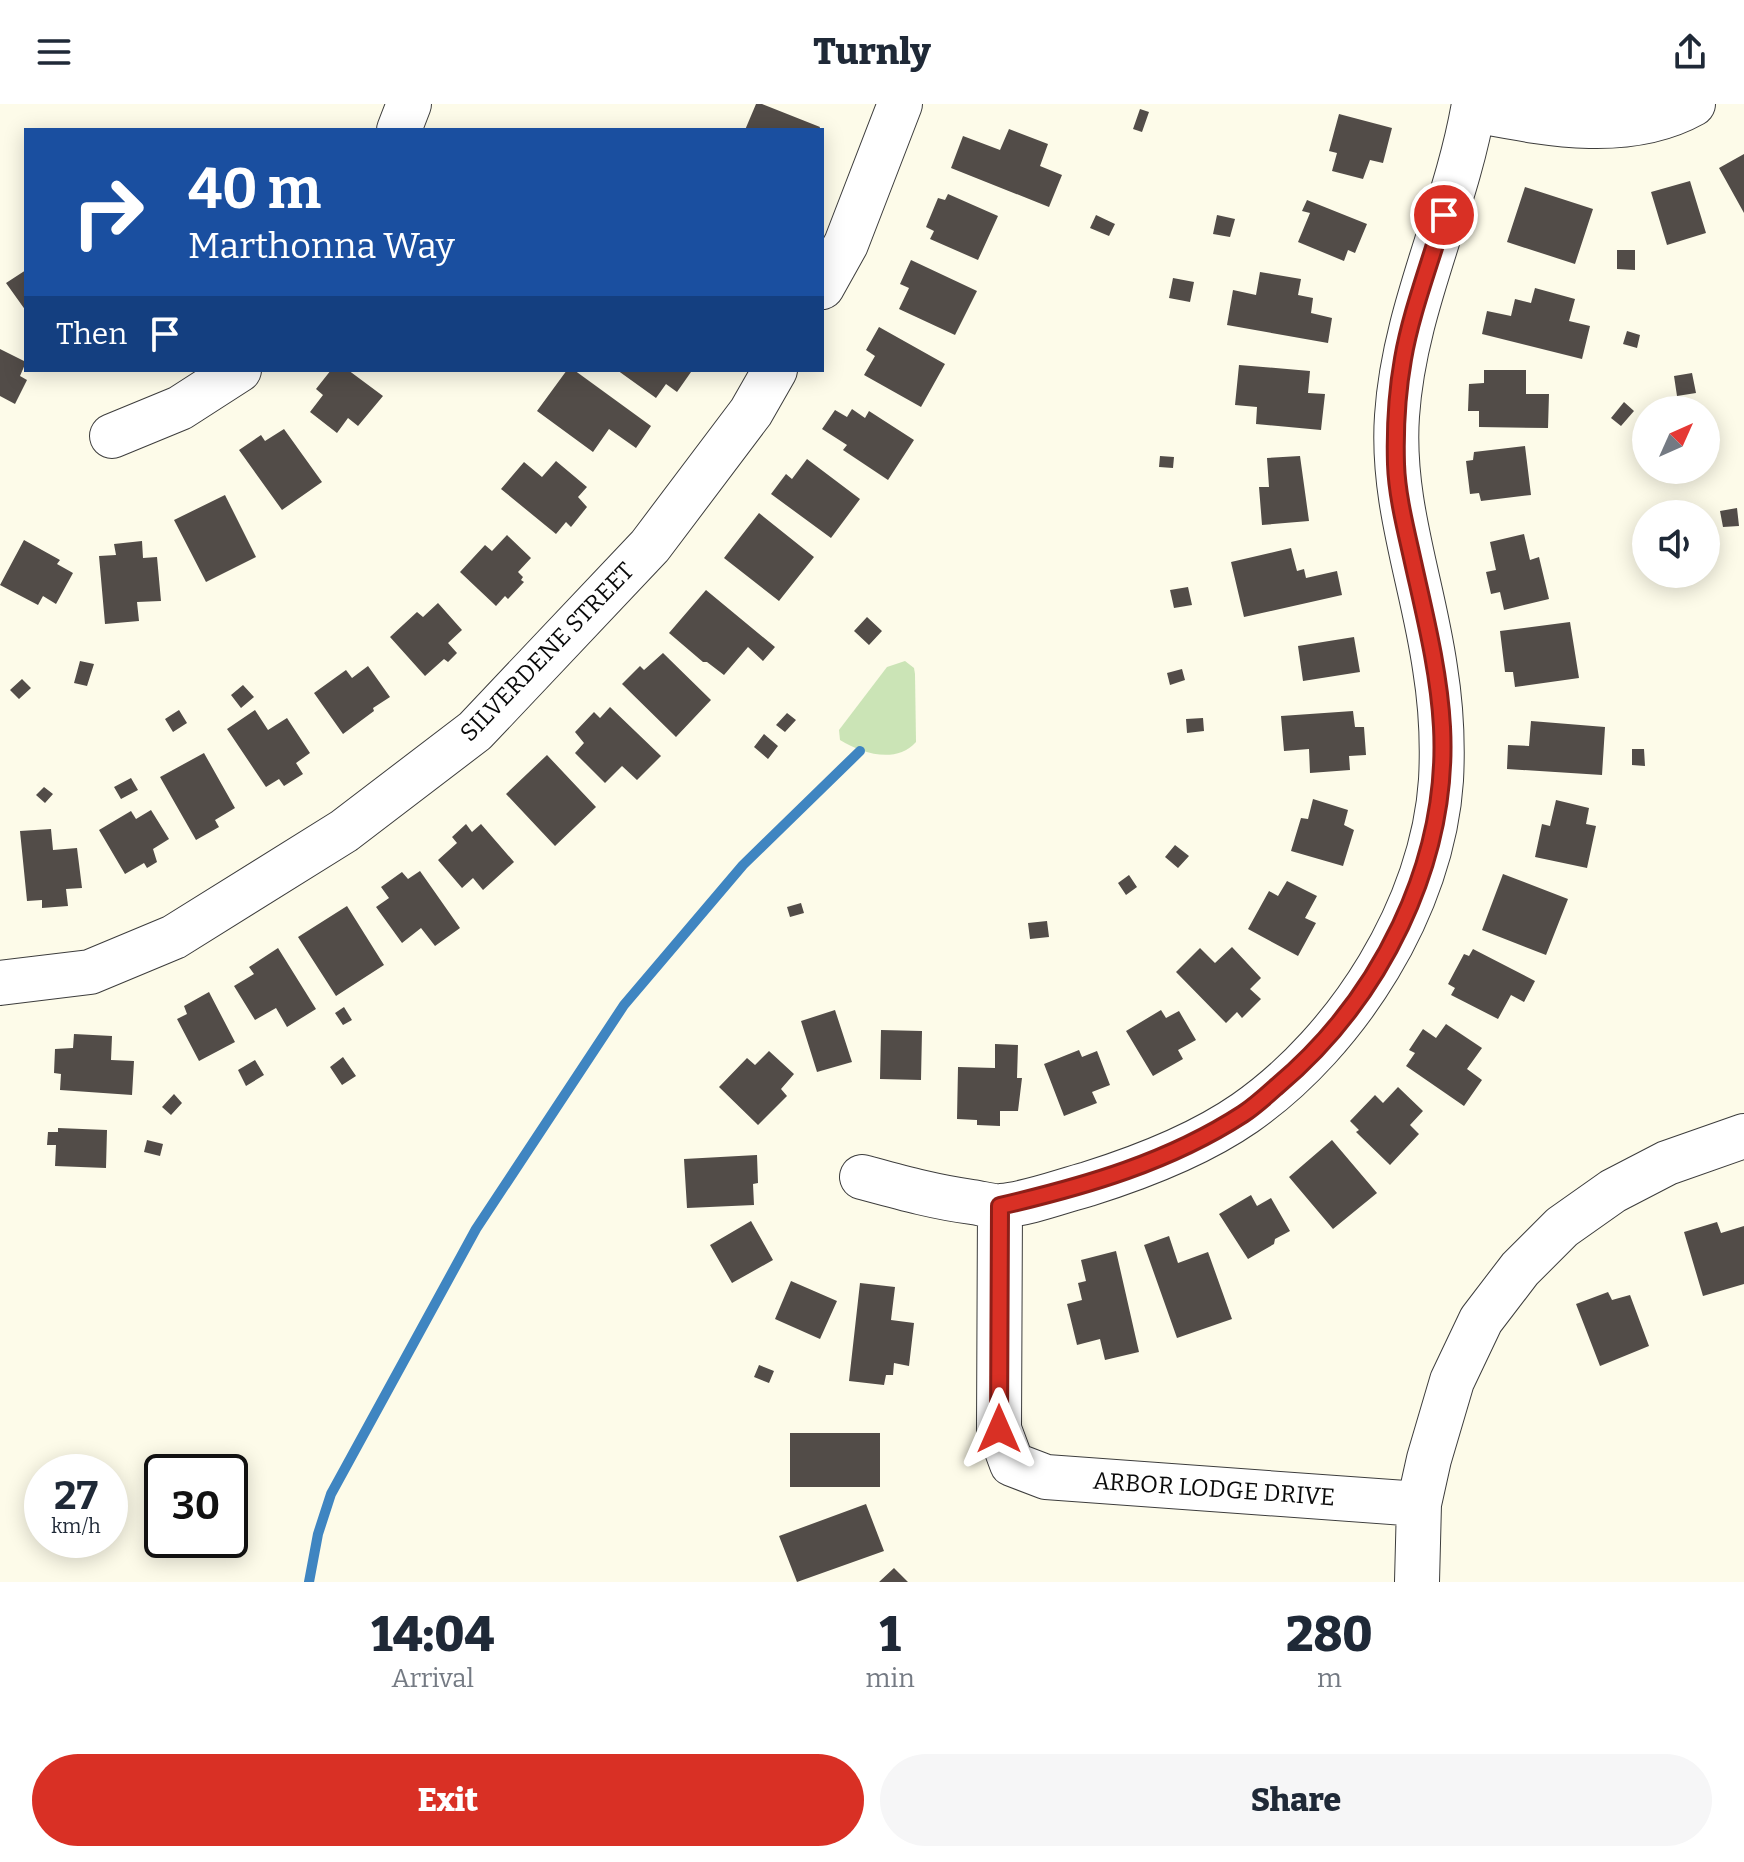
<!DOCTYPE html>
<html lang="en">
<head>
<meta charset="utf-8">
<style>
	:root { --surface:#fff; --page:#f6f6f7; --text:#1f2937; --muted:#747a83; --accent:#d93025 }
	body { margin:0; font-family:Bitter,serif; background:var(--page); color:var(--text); height:100vh; display:flex; flex-direction:column; font-size:30px; white-space:nowrap }
	* { box-sizing:border-box; margin:0 }
	p { font-size:26px; color:var(--muted) }
	.icon { flex:none; width:44px; height:44px; fill:none; stroke:currentColor; stroke-width:2; stroke-linecap:round; stroke-linejoin:round }
	.map { position:relative; height:1478px; overflow:hidden }
	.details { display:flex; flex-direction:column; background:var(--surface); flex:1 }
	.details>* { flex:none }
	.hud { position:absolute; left:24px; top:24px; width:800px; height:244px; border-radius:0px; box-shadow:0 4px 20px #0003; background:#1a4fa0; color:#fff; overflow:hidden }
	.needle { width:52px; rotate:45deg }
	.fabs { position:absolute; left:1632px; top:292px; display:grid; gap:16px }
	.fabs a { display:grid; place-items:center; width:88px; height:88px; border-radius:50%; background:var(--surface); box-shadow:0 4px 20px #0003; font-size:40px }
	.speed { position:absolute; left:24px; top:1350px; display:flex; gap:16px; font-size:40px; font-weight:700; text-align:center }
	.speed>* { display:grid; place-content:center; width:104px; height:104px; border-radius:50%; background:var(--surface); box-shadow:0 4px 20px #0003; line-height:1 }
	.speed small { font-size:20px; font-weight:400 }
	.speed .limit { border:4px solid #111; border-radius:12px; background:#fff; color:#111 }
	.pin { position:absolute; display:grid; place-items:center; width:68px; height:68px; color:#fff; margin:-34px; border:4px solid #fff; border-radius:50%; box-shadow:0 2px 8px #0007 }
	.me { position:absolute; width:88px; margin:-44px; rotate:0deg; stroke-linejoin:round; filter:drop-shadow(0 0 6px #0008) }
	.turn { display:flex; align-items:center; gap:28px; height:168px; padding:0 32px; font-size:36px }
	.turn .icon { width:104px; height:104px; stroke-width:2.5 }
	.turn b { display:block; font-size:56px; line-height:68px }
	.then { display:flex; align-items:center; height:76px; padding:0 32px; background:#0003; gap:16px; font-size:30px }
	.eta { display:flex; justify-content:space-evenly; align-items:center; height:136px; text-align:center }
	.eta b { font-size:48px; font-weight:800; line-height:56px }
	.button { display:flex; gap:16px; margin-top:auto; padding:16px 32px }
	.button a { flex:1; height:92px; border-radius:48px; background:var(--accent); color:#fff; font-size:32px; font-weight:800; line-height:92px; text-align:center }
	.button a+a { background:var(--page); color:var(--text) }
	header { display:flex; justify-content:space-between; align-items:center; height:104px; padding:0 32px; background:var(--surface); font-size:36px; font-weight:800 }
	.map>svg:first-child { display:block }
</style>
</head>
<body>
<header><svg class="icon" aria-label="menu" viewBox="0 0 24 24"><path d="M4 6h16M4 12h16M4 18h16"/></svg>Turnly<svg class="icon" aria-label="share" viewBox="0 0 24 24"><path d="M12 15V3M7 8l5-5 5 5M5 13v7h14v-7"/></svg></header>
<div class="map">
<svg width="1744" height="1478" viewBox="0 0 1744 1478">
	<rect width="100%" height="100%" fill="#fdfbe9"/>
	<!-- green -->
	<path fill="#cbe4b6" d="M905,557L914,564L915,570L916,638C896,660 863,650 840,636L839,626L887,563Z"/>
	<g fill="none" stroke-linecap="round" stroke-linejoin="round">
		<!-- stream -->
		<path stroke="#3f85c1" stroke-width="10" d="M309,1478L318,1430L331,1390L476,1125L624,901L743,761L860,647"/>
	</g>
	<!-- building -->
	<path fill="#524c48" d="M756,0H762L820,23L819,26H745Z
		M1140,5L1149,8L1142,28L1133,25Z
		M1339,10L1392,24L1383,59L1370,56L1363,75L1332,67L1337,49L1329,47Z
		M1009,25L1048,40L1040,62L1062,71L1049,103L951,64L963,32L1000,46Z
		M1744,50V109L1719,64Z
		M1690,77L1706,129L1667,141L1651,88Z
		M1525,83L1593,105L1575,160L1507,138Z
		M948,90L998,112L978,156L930,135L934,127L926,123L938,94L945,96Z
		M1307,96L1367,120L1355,149L1348,146L1344,157L1298,138L1310,109L1302,107Z
		M1096,111L1115,120L1109,132L1090,124Z
		M1217,111L1235,115L1230,133L1213,130Z
		M1617,146H1635V166L1617,165Z
		M911,156L977,187L955,231L899,205L909,184L900,180Z
		M26,166V207L6,179Z
		M1260,168L1301,175L1298,191L1313,194L1311,209L1332,214L1328,239L1227,221L1233,186L1256,191Z
		M1173,174L1194,178L1190,198L1169,194Z
		M1535,184L1575,195L1569,217L1590,222L1582,255L1482,230L1487,207L1511,212L1515,195L1531,199Z
		M879,223L945,260L921,303L864,271L875,252L866,246Z
		M1627,227L1640,231L1637,244L1623,240Z
		M0,245L26,258L20,272L27,276L15,300L0,292Z
		M1239,261L1310,267L1308,289L1325,290L1321,326L1256,320L1257,303L1235,301Z
		M331,266H348L383,292L358,322L348,314L337,329L310,308L323,291L316,285Z
		M567,266H574L651,322L636,344L609,325L593,348L537,307Z
		M617,266H688L691,268L677,288L666,280L656,294Z
		M1484,266H1526V290H1549L1548,324L1479,323V307H1468L1469,280L1484,279Z
		M1692,269L1696,289L1677,292L1674,272Z
		M1624,298L1634,307L1621,322L1611,314Z
		M852,305L865,314L869,307L914,336L888,376L843,346L847,341L822,325L835,306L847,313Z
		M284,325L322,378L282,406L239,346L261,331L265,337Z
		M1525,342L1531,391L1481,397L1479,389L1470,390L1466,357L1473,356L1474,348Z
		M1160,352L1174,353L1173,364L1159,363Z
		M1300,352L1309,417L1262,421L1259,383H1269L1267,354Z
		M807,355L860,395L831,434L771,390L786,370L792,375Z
		M556,357L587,383L578,393L587,403L571,423L566,418L556,430L501,385L524,358L542,373Z
		M225,391L256,453L206,478L174,416Z
		M1737,404L1739,422L1723,423L1720,407Z
		M759,409L814,453L779,497L724,454Z
		M1524,430L1530,456L1539,453L1549,495L1504,506L1500,488L1491,490L1486,468L1496,466L1490,438Z
		M507,431L531,454L518,468L523,473L521,476L524,478L508,495L505,492L496,502L460,468L485,441L492,447Z
		M24,436L60,456L57,460L73,469L56,500L43,492L38,501L0,481Z
		M142,437L143,454L157,453L161,497L137,498L139,517L105,520L99,452L116,451L114,440Z
		M1291,444L1297,467L1304,465L1306,474L1337,467L1342,491L1244,513L1231,458Z
		M1188,483L1192,501L1174,504L1170,486Z
		M706,486L775,543L763,557L748,543L724,571L707,558H703L669,529Z
		M438,499L462,526L448,539L457,549L448,558L444,555L425,572L390,533L417,508L423,513Z
		M867,513L882,527L869,541L854,527Z
		M1570,518L1579,574L1515,583L1513,568H1505L1500,527Z
		M1354,533L1360,568L1303,577L1298,542Z
		M663,549L711,596L676,633L622,580L640,562L644,566Z
		M80,557L94,560L87,582L74,579Z
		M368,562L390,593L373,604L374,607L343,630L314,589L346,566L352,574Z
		M1182,565L1185,576L1170,581L1167,569Z
		M22,575L31,584L19,595L10,586Z
		M243,581L254,593L241,604L231,591Z
		M610,603L661,652L637,676L622,662L605,679L575,649L584,639L575,628L594,608L600,614Z
		M179,606L187,619L173,628L165,615Z
		M255,606L268,626L287,614L310,649L296,659L303,670L284,682L279,675L266,683L227,625Z
		M1353,607L1355,623H1364L1366,651L1349,652L1350,666L1310,669L1309,645L1284,647L1281,612Z
		M787,609L796,616L785,628L776,621Z
		M1203,614L1204,627L1187,629L1186,615Z
		M1531,617L1605,623L1602,671L1507,665L1508,641L1529,642Z
		M764,630L778,642L768,655L754,643Z
		M1632,645H1644L1645,662L1632,661Z
		M204,649L235,704L215,716L219,723L196,736L160,673Z
		M547,651L596,703L555,742L506,690Z
		M131,674L138,686L121,695L114,683Z
		M44,683L53,690L45,699L36,691Z
		M1313,695L1348,706L1344,721L1354,726L1343,762L1291,747L1301,714L1308,715Z
		M1556,696L1589,704L1586,720L1596,722L1587,764L1535,753L1542,720L1550,722Z
		M151,706L169,735L153,745L157,758L147,764L144,759L125,770L99,726L131,707L136,715Z
		M466,720L472,728L481,720L514,758L483,786L473,774L462,784L438,756L457,739L452,733Z
		M51,725L53,746L77,744L82,784L66,785L68,802L42,804V796L27,797L20,727Z
		M1175,741L1189,752L1178,764L1165,753Z
		M420,767L460,824L435,842L421,824L402,839L376,803L389,794L381,783L402,768L408,775Z
		M1503,770L1568,795L1546,851L1482,826Z
		M1129,771L1137,783L1126,791L1118,779Z
		M1287,777L1317,792L1305,814L1316,819L1298,852L1248,825L1269,787L1278,792Z
		M801,799L804,809L790,813L787,803Z
		M347,802L384,861L336,892L298,833Z
		M1047,817L1049,833L1030,835L1028,819Z
		M1232,843L1261,874L1250,885L1261,895L1242,914L1237,908L1226,919L1176,868L1200,844L1215,859Z
		M278,844L316,905L287,923L276,904L255,916L234,882L254,870L249,863Z
		M1473,845L1535,877L1524,898L1511,891L1498,915L1451,891L1455,884L1448,880L1464,850L1469,852Z
		M209,888L235,938L199,957L177,915L187,910L184,902Z
		M344,903L352,916L343,921L335,909Z
		M835,906L852,958L817,968L801,917Z
		M1161,906L1166,914L1179,907L1196,936L1178,946L1183,955L1153,972L1126,927Z
		M1446,920L1482,944L1467,965L1482,976L1464,1002L1406,962L1415,949L1409,946L1423,925L1436,934Z
		M881,926L922,927L921,976L880,975Z
		M74,930L112,932L111,956L134,957L132,991L60,986L61,970L54,969L55,945L73,944Z
		M995,940L1018,941L1017,974H1022L1018,1007H1000V1022L977,1021V1016L957,1015L958,963L995,964Z
		M1079,946L1082,953L1097,947L1110,981L1092,988L1097,999L1064,1012L1044,960Z
		M769,947L794,970L781,985L787,992L758,1021L719,983L747,954L755,961Z
		M343,953L356,972L342,981L330,963Z
		M255,956L264,971L246,982L238,966Z
		M1398,983L1423,1007L1410,1021L1419,1030L1390,1061L1356,1028L1359,1026L1350,1017L1375,991L1383,999Z
		M174,990L182,999L171,1011L162,1003Z
		M58,1024L107,1026L106,1064L55,1062L56,1041H47L48,1028H58Z
		M147,1036L163,1040L160,1052L144,1048Z
		M1332,1036L1377,1089L1333,1125L1289,1073Z
		M757,1051L758,1079L753,1080L754,1101L687,1104L684,1055Z
		M1251,1091L1257,1102L1271,1094L1290,1127L1275,1135L1274,1140L1248,1155L1219,1110Z
		M751,1117L773,1156L732,1179L710,1141Z
		M1717,1118L1721,1129L1744,1122V1180L1703,1192L1684,1128Z
		M1169,1132L1178,1159L1208,1148L1232,1215L1177,1234L1144,1141Z
		M1116,1147L1139,1248L1105,1256L1100,1235L1077,1241L1067,1200L1082,1196L1078,1179L1086,1177L1081,1156Z
		M791,1177L837,1197L820,1235L775,1215Z
		M860,1179L895,1183L891,1216L914,1219L909,1262L894,1259L893,1271H886L884,1281L849,1277Z
		M1608,1188L1612,1196L1630,1191L1649,1242L1600,1262L1576,1200Z
		M759,1261L774,1267L769,1279L754,1273Z
		M790,1329H880V1383H790Z
		M866,1400L884,1447L797,1478L779,1432Z
		M894,1464L908,1478H879Z"/>
	<g fill="none" stroke-linecap="round" stroke-linejoin="round">
		<!-- minor casing -->
		<g stroke="#3d3d3d" stroke-width="46">
			<path id="minor" d="M1473,6C1543,19 1627,37 1693,0
				M399,26L409,0
				M822,183L846,140L900,0
				M112,332L180,304L239,266
				M0,879L90,868L174,833L344,727L475,627L650,442L751,308L775,266
				M862,1073C899,1083 934,1093 972,1098C981,1099 992,1103 1001,1102C1028,1100 1062,1087 1088,1080C1142,1063 1199,1041 1245,1009C1348,937 1433,802 1441,676C1443,638 1441,601 1435,564C1423,479 1391,399 1397,312C1404,204 1456,106 1474,0
				M1000,1102L999,1325L1012,1360L1046,1373L1419,1400
				M1417,1478L1419,1400L1429,1355L1452,1277L1481,1216L1520,1165L1562,1123L1613,1087L1667,1059L1744,1032"/>
		</g>
		<!-- minor -->
		<use href="#minor" stroke="#fff" stroke-width="44"/>
	</g>
	<g fill="none" stroke-linecap="round" stroke-linejoin="round">
		<!-- route casing -->
		<g stroke="#8d1f18" stroke-width="20">
			<path id="route" d="M999,1325L1000,1102C1086,1082 1169,1058 1243,1010C1255,1002 1266,992 1276,983C1380,896 1449,759 1442,623C1439,567 1425,512 1413,458C1406,426 1397,392 1396,360C1395,325 1397,289 1403,255C1411,208 1431,157 1444,111"/>
		</g>
		<!-- route -->
		<use href="#route" stroke="#d93025" stroke-width="14"/>
	</g>
	<g text-anchor="middle" dominant-baseline="central" stroke-width="8" stroke-linejoin="round" paint-order="stroke">
		<!-- street labels -->
		<g font-size="24" fill="#0a0a0a" stroke="#fff">
			<text transform="translate(547 548) rotate(-46)">SILVERDENE STREET</text>
			<text transform="translate(1214 1385) rotate(4)">ARBOR LODGE DRIVE</text>
		</g>
	</g>
</svg>
<div class="fabs">
<a><svg class="needle" viewBox="-14 -14 28 28"><path d="M0-13l5 13h-10z" fill="#e53935"/><path d="M0 13l5-13h-10z" fill="#747a83"/></svg></a>
<a><svg class="icon" aria-label="sound" viewBox="0 0 24 24"><path d="M4 9h4l5-4v14l-5-4H4zM17 9q2 3 0 6"/></svg></a>
</div>
<div class="speed"><div>27<small>km/h</small></div><div class="limit">30</div></div>
<div class="pin" style="left:1444px;top:111px;background:#d93025"><svg class="icon" aria-label="arrive" viewBox="0 0 24 24"><path d="M6 21V4h12l-3 4 3 4H6"/></svg></div>
<svg class="me" style="left:999px;top:1325px" viewBox="-20 -20 40 40"><path d="M0-17L14 15 0 8-14 15z" fill="#d93025" stroke="#fff" stroke-width="4"/></svg>
<div class="hud">
<div class="turn"><svg class="icon" aria-label="right" viewBox="0 0 24 24"><path d="M7 20v-9h11M14 6l5 5-5 5"/></svg><div><b>40 m</b>Marthonna Way</div></div>
<div class="then">Then<svg class="icon" aria-label="arrive" viewBox="0 0 24 24"><path d="M6 21V4h12l-3 4 3 4H6"/></svg></div>
</div>
</div>
<section class="details">
<div class="eta">
<div><b>14:04</b><p>Arrival</p></div>
<div><b>1</b><p>min</p></div>
<div><b>280</b><p>m</p></div>
</div>
<div class="button"><a>Exit</a><a>Share</a></div>
</section>
</body>
</html>
